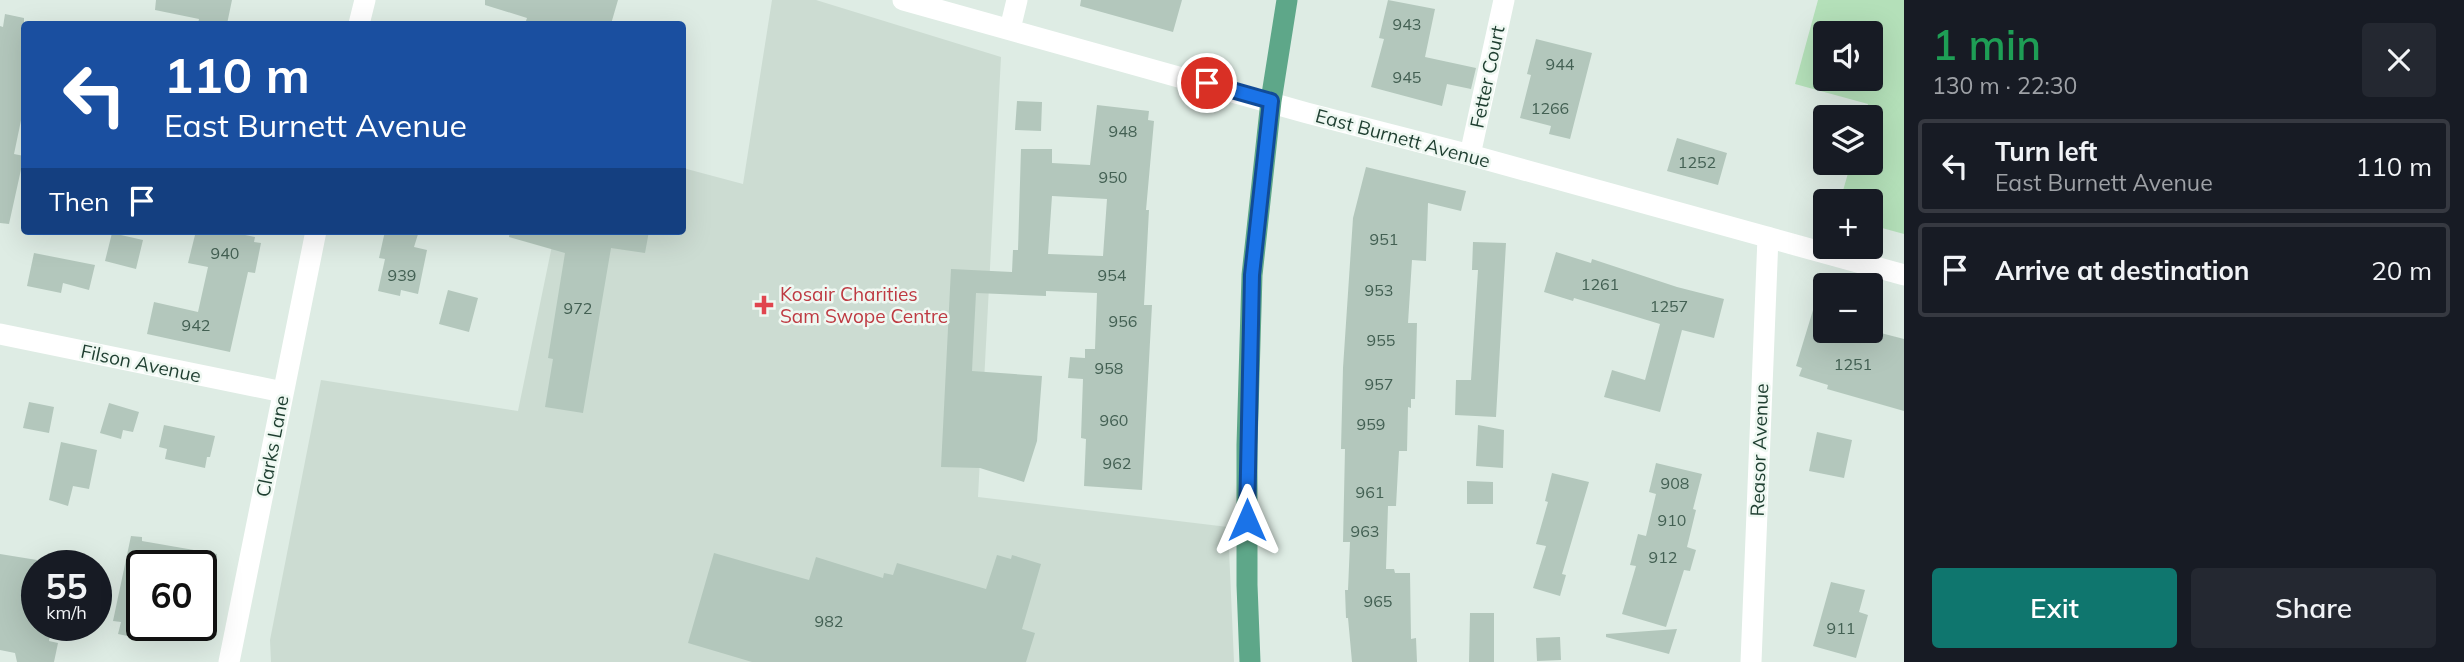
<!DOCTYPE html>
<html lang="en">
<head>
<meta charset="utf-8">
<style>
	:root { --surface:#171b24; --page:#242831; --text:#f1f3f6; --muted:#9ea1a6; --line:#363941; --accent:#0f766e }
	body { margin:0; font-family:Mulish,sans-serif; background:var(--page); color:var(--text); height:100vh; display:flex; flex-direction:column; font-size:26px; white-space:nowrap }
	* { box-sizing:border-box; margin:0 }
	p { font-size:23px; color:var(--muted) }
	.icon { flex:none; width:38px; height:38px; fill:none; stroke:currentColor; stroke-width:2; stroke-linecap:round; stroke-linejoin:round }
	.map { position:relative; flex:1; overflow:hidden }
	.details { display:flex; flex-direction:column; background:var(--surface); width:560px }
	.details>* { flex:none }
	.top-card { position:absolute; left:21px; top:21px; width:665px; height:214px; border-radius:7px; box-shadow:0 7px 28px #0002; background:#1a4fa0; color:#fff; overflow:hidden }
	.tools { position:absolute; left:1813px; top:21px; display:grid; gap:14px }
	.tools a { display:grid; place-items:center; width:70px; height:70px; border-radius:7px; background:var(--surface); box-shadow:0 7px 28px #0002; font-size:35px }
	.speed { position:absolute; left:21px; top:550px; display:flex; gap:14px; font-size:35px; font-weight:700; text-align:center }
	.speed>* { display:grid; place-content:center; width:91px; height:91px; border-radius:50%; background:var(--surface); box-shadow:0 7px 28px #0002; line-height:1 }
	.speed small { font-size:18px; font-weight:400 }
	.speed .limit { border:4px solid #111; border-radius:10px; background:#fff; color:#111 }
	.pin { position:absolute; display:grid; place-items:center; width:60px; height:60px; color:#fff; margin:-30px; border:4px solid #fff; border-radius:50%; box-shadow:0 2px 7px #0007 }
	.me { position:absolute; width:77px; margin:-38px; rotate:0deg; stroke-linejoin:round; filter:drop-shadow(0 0 5px #0008) }
	.turn { display:flex; align-items:center; gap:24px; height:147px; padding:0 28px; font-size:32px }
	.turn .icon { width:91px; height:91px; stroke-width:2.5 }
	.turn b { display:block; font-size:49px; line-height:60px }
	.then { display:flex; align-items:center; height:66px; padding:0 28px; background:#0003; gap:14px; font-size:26px }
	.round { display:grid; place-items:center; flex:none; width:74px; height:74px; border-radius:7px; background:var(--page) }
	.overview { display:flex; align-items:center; justify-content:space-between; height:119px; padding:0 28px }
	h1 { font-size:42px; font-weight:600; line-height:52px; color:#1e9e55 }
	.button { display:flex; gap:14px; margin-top:auto; padding:14px 28px }
	.button a { flex:1; height:80px; border-radius:7px; background:var(--accent); color:#fff; font-size:28px; font-weight:600; line-height:80px; text-align:center }
	.button a+a { background:var(--page); color:var(--text) }
	ul { padding:0; list-style:none }
	li { display:flex; align-items:center; gap:21px; height:94px; margin:0 14px 10px; padding:0 14px; border:4px solid var(--line); border-radius:7px }
	li div { flex:1 }
	li b { display:block; font-size:26px }
	li em { font-style:normal }
	main { display:flex; flex:1; min-height:0 }
	.map>svg:first-child { display:block }
</style>
</head>
<body>
<main>
<div class="map">
<svg width="1904" height="662" viewBox="0 0 1904 662">
	<rect width="100%" height="100%" fill="#deece4"/>
	<!-- built -->
	<path fill="#ccdcd2" d="M772,0H816L1001,57L978,497L1228,527L1234,662H271L270,640L321,380L518,411L555,231H682L683,168L743,184Z"/>
	<!-- green -->
	<path fill="#b4e0b9" fill-rule="evenodd" d="M1818,0H1904V234L1871,225V201H1840L1851,163H1871V117H1864L1868,104L1795,84ZM1825,33H1871V79H1825Z"/>
	<!-- building -->
	<path fill="#b3c7bc" fill-rule="evenodd" d="M156,0H232L227,24H198L199,19L155,10Z
		M485,0H618L611,24H525L527,18L485,5Z
		M1081,0H1182L1173,32L1080,6Z
		M1388,0L1435,9L1425,57L1476,68L1471,89L1447,84L1442,106L1371,87L1384,39L1379,38Z
		M5,14L24,18V106L14,154L24,156L9,224L0,223V26L3,27Z
		M1536,39L1592,53L1570,139L1549,134L1551,126L1520,118L1531,75L1527,74Z
		M1017,101L1042,102L1041,131L1015,130Z
		M1097,105L1149,111L1148,120L1154,121L1146,210H1149L1144,305H1152L1142,490L1084,486L1086,439L1081,438L1083,379L1068,378L1070,357L1085,358V349H1095L1097,293L1046,291V296L976,293L972,371L1042,376L1037,441L1024,482L980,468L941,467L951,269L1012,272L1013,250H1018L1021,149H1052V163L1090,165ZM1052,196L1107,199L1103,256L1048,254Z
		M1677,138L1727,153L1718,185L1667,171Z
		M1366,167L1466,191L1461,211L1428,203L1426,261L1412,260L1408,323H1417L1415,399H1411V408L1408,407L1407,451H1399L1396,506H1388L1386,569H1394L1395,573H1410L1411,639L1416,638L1417,662H1352L1348,618H1346L1345,590H1348L1350,542H1343L1345,449H1341L1343,368L1353,218Z
		M196,231H225L255,237L254,242L261,243L255,273L248,272L230,352L147,334L154,302L198,312L208,267L188,263Z
		M385,231H419L414,247L427,250L418,294L401,290L400,296L378,291L385,259L379,258Z
		M510,231H649L645,253L611,248L583,413L545,407L553,359L548,358L565,253L509,237Z
		M112,233L143,240L136,269L105,261Z
		M1473,242L1506,243L1496,417L1455,415L1456,380H1471L1478,270H1472Z
		M1556,252L1591,263L1592,259L1677,287L1724,299L1714,338L1682,330L1660,412L1604,397L1612,370L1645,380L1660,324L1574,298L1573,301L1544,292Z
		M34,253L95,265L89,290L63,283L61,293L27,286Z
		M1820,287H1825V331H1873L1904,339V411L1827,389L1828,385L1799,376L1802,368L1796,366Z
		M448,290L478,298L469,332L439,324Z
		M29,402L54,407L49,433L23,428Z
		M109,403L139,412L133,432L123,430L121,439L100,433Z
		M164,425L215,436L210,457H207L205,468L165,459L167,449L159,447Z
		M1478,425L1504,430L1503,468L1476,466Z
		M1817,432L1852,440L1844,478L1809,471Z
		M61,442L97,450L89,489L73,486L68,506L49,500Z
		M1656,463L1702,474L1693,509L1696,510L1687,547L1696,550L1690,571L1684,570L1666,627L1622,614L1636,566L1630,565L1638,534L1646,536L1656,494L1649,492Z
		M1552,473L1589,482L1562,574L1566,575L1560,596L1533,588L1546,546L1536,544L1548,502L1545,501Z
		M1467,481L1493,482V504H1467Z
		M131,536L142,537V541L217,554L216,565H142V639L118,634L121,622L113,621Z
		M714,553L809,580L816,557L883,578L884,573L893,575L897,563L986,589L997,555L1011,559L1012,555L1041,564L1022,629L1035,633L1026,662H752L688,643Z
		M0,554L37,560V625L45,626V630L51,631L49,641L58,643L54,662H17L15,653L0,650Z
		M1831,582L1865,590L1859,612L1868,615L1856,658L1813,646Z
		M1470,613H1494V662H1469Z
		M1677,629L1669,654L1606,637V634Z
		M1560,637L1561,660L1537,661L1536,638Z"/>
	<g fill="none" stroke-linecap="round" stroke-linejoin="round">
		<!-- minor -->
		<path stroke="#fff" stroke-width="21" d="M903,0L1307,113L1470,155L1904,275
			M359,24L365,0
			M1010,29L1017,0
			M1470,155L1504,0
			M0,334L283,392
			M229,662L316,231
			M1751,662L1768,237"/>
		<!-- major -->
		<path stroke="#5ea789" stroke-width="21" d="M1250,662L1247,585V445L1252,275L1271,101L1287,0"/>
	</g>
	<g fill="none" stroke-linecap="round" stroke-linejoin="round">
		<!-- route casing -->
		<g stroke="#114b97" stroke-width="18">
			<path id="route" d="M1207,83L1271,101L1252,275L1247,520"/>
		</g>
		<!-- route -->
		<use href="#route" stroke="#1a73e8" stroke-width="12"/>
	</g>
	<!-- markers -->
	<path fill="#e0444e" stroke="#eff8f2" stroke-width="2.5" d="M760.5 294.5h7v7h7v7h-7v7h-7v-7h-7v-7h7z"/>
	<g text-anchor="middle" dominant-baseline="central" stroke-width="5" stroke-linejoin="round" paint-order="stroke">
		<!-- number labels -->
		<g font-size="16" fill="#436053">
			<text x="1407" y="24">943</text>
			<text x="1560" y="64">944</text>
			<text x="1407" y="77">945</text>
			<text x="1550" y="108">1266</text>
			<text x="1123" y="131">948</text>
			<text x="1697" y="162">1252</text>
			<text x="1113" y="177">950</text>
			<text x="1384" y="239">951</text>
			<text x="225" y="253">940</text>
			<text x="402" y="275">939</text>
			<text x="1112" y="275">954</text>
			<text x="1600" y="284">1261</text>
			<text x="1379" y="290">953</text>
			<text x="1669" y="306">1257</text>
			<text x="578" y="308">972</text>
			<text x="1123" y="321">956</text>
			<text x="196" y="325">942</text>
			<text x="1381" y="340">955</text>
			<text x="1853" y="364">1251</text>
			<text x="1109" y="368">958</text>
			<text x="1379" y="384">957</text>
			<text x="1114" y="420">960</text>
			<text x="1371" y="424">959</text>
			<text x="1117" y="463">962</text>
			<text x="1675" y="483">908</text>
			<text x="1370" y="492">961</text>
			<text x="1672" y="520">910</text>
			<text x="1365" y="531">963</text>
			<text x="1663" y="557">912</text>
			<text x="1378" y="601">965</text>
			<text x="829" y="621">982</text>
			<text x="1841" y="628">911</text>
		</g>
		<!-- street labels -->
		<g font-size="19" fill="#1e3e30" stroke="#eff8f2">
			<text transform="translate(1487 77) rotate(-78)">Fetter Court</text>
			<text transform="translate(1403 138) rotate(15)">East Burnett Avenue</text>
			<text transform="translate(141 363) rotate(12)">Filson Avenue</text>
			<text transform="translate(272 446) rotate(-79)">Clarks Lane</text>
			<text transform="translate(1759 450) rotate(-88)">Reasor Avenue</text>
		</g>
		<!-- health labels -->
		<g font-size="19" fill="#be3a42" stroke="#eff8f2" text-anchor="start">
			<text x="780" y="294">Kosair Charities<tspan x="780" dy="22">Sam Swope Centre</tspan></text>
		</g>
	</g>
</svg>
<div class="tools">
<a><svg class="icon" aria-label="sound" viewBox="0 0 24 24"><path d="M4 9h4l5-4v14l-5-4H4zM17 9q2 3 0 6"/></svg></a>
<a><svg class="icon" aria-label="layers" viewBox="0 0 24 24"><path d="M12 4l9 5-9 5-9-5zM3 14l9 5 9-5"/></svg></a>
<a>+</a>
<a>−</a>
</div>
<div class="speed"><div>55<small>km/h</small></div><div class="limit">60</div></div>
<div class="pin" style="left:1207px;top:83px;background:#d93025"><svg class="icon" aria-label="arrive" viewBox="0 0 24 24"><path d="M6 21V4h12l-3 4 3 4H6"/></svg></div>
<svg class="me" style="left:1247px;top:520px" viewBox="-20 -20 40 40"><path d="M0-17L14 15 0 8-14 15z" fill="#1a73e8" stroke="#fff" stroke-width="4"/></svg>
<div class="top-card">
<div class="turn"><svg class="icon" aria-label="left" viewBox="0 0 24 24"><path d="M17 20v-9H6M10 6l-5 5 5 5"/></svg><div><b>110 m</b>East Burnett Avenue</div></div>
<div class="then">Then<svg class="icon" aria-label="arrive" viewBox="0 0 24 24"><path d="M6 21V4h12l-3 4 3 4H6"/></svg></div>
</div>
</div>
<section class="details">
<div class="overview"><div><h1>1 min</h1><p>130 m · 22:30</p></div><a class="round"><svg class="icon" aria-label="close" viewBox="0 0 24 24"><path d="M6 6l12 12M18 6L6 18"/></svg></a></div>
<ul>
<li><svg class="icon" aria-label="left" viewBox="0 0 24 24"><path d="M17 20v-9H6M10 6l-5 5 5 5"/></svg><div><b>Turn left</b><p>East Burnett Avenue</p></div><em>110 m</em></li>
<li><svg class="icon" aria-label="arrive" viewBox="0 0 24 24"><path d="M6 21V4h12l-3 4 3 4H6"/></svg><div><b>Arrive at destination</b></div><em>20 m</em></li>
</ul>
<div class="button"><a>Exit</a><a>Share</a></div>
</section>
</main>
</body>
</html>
